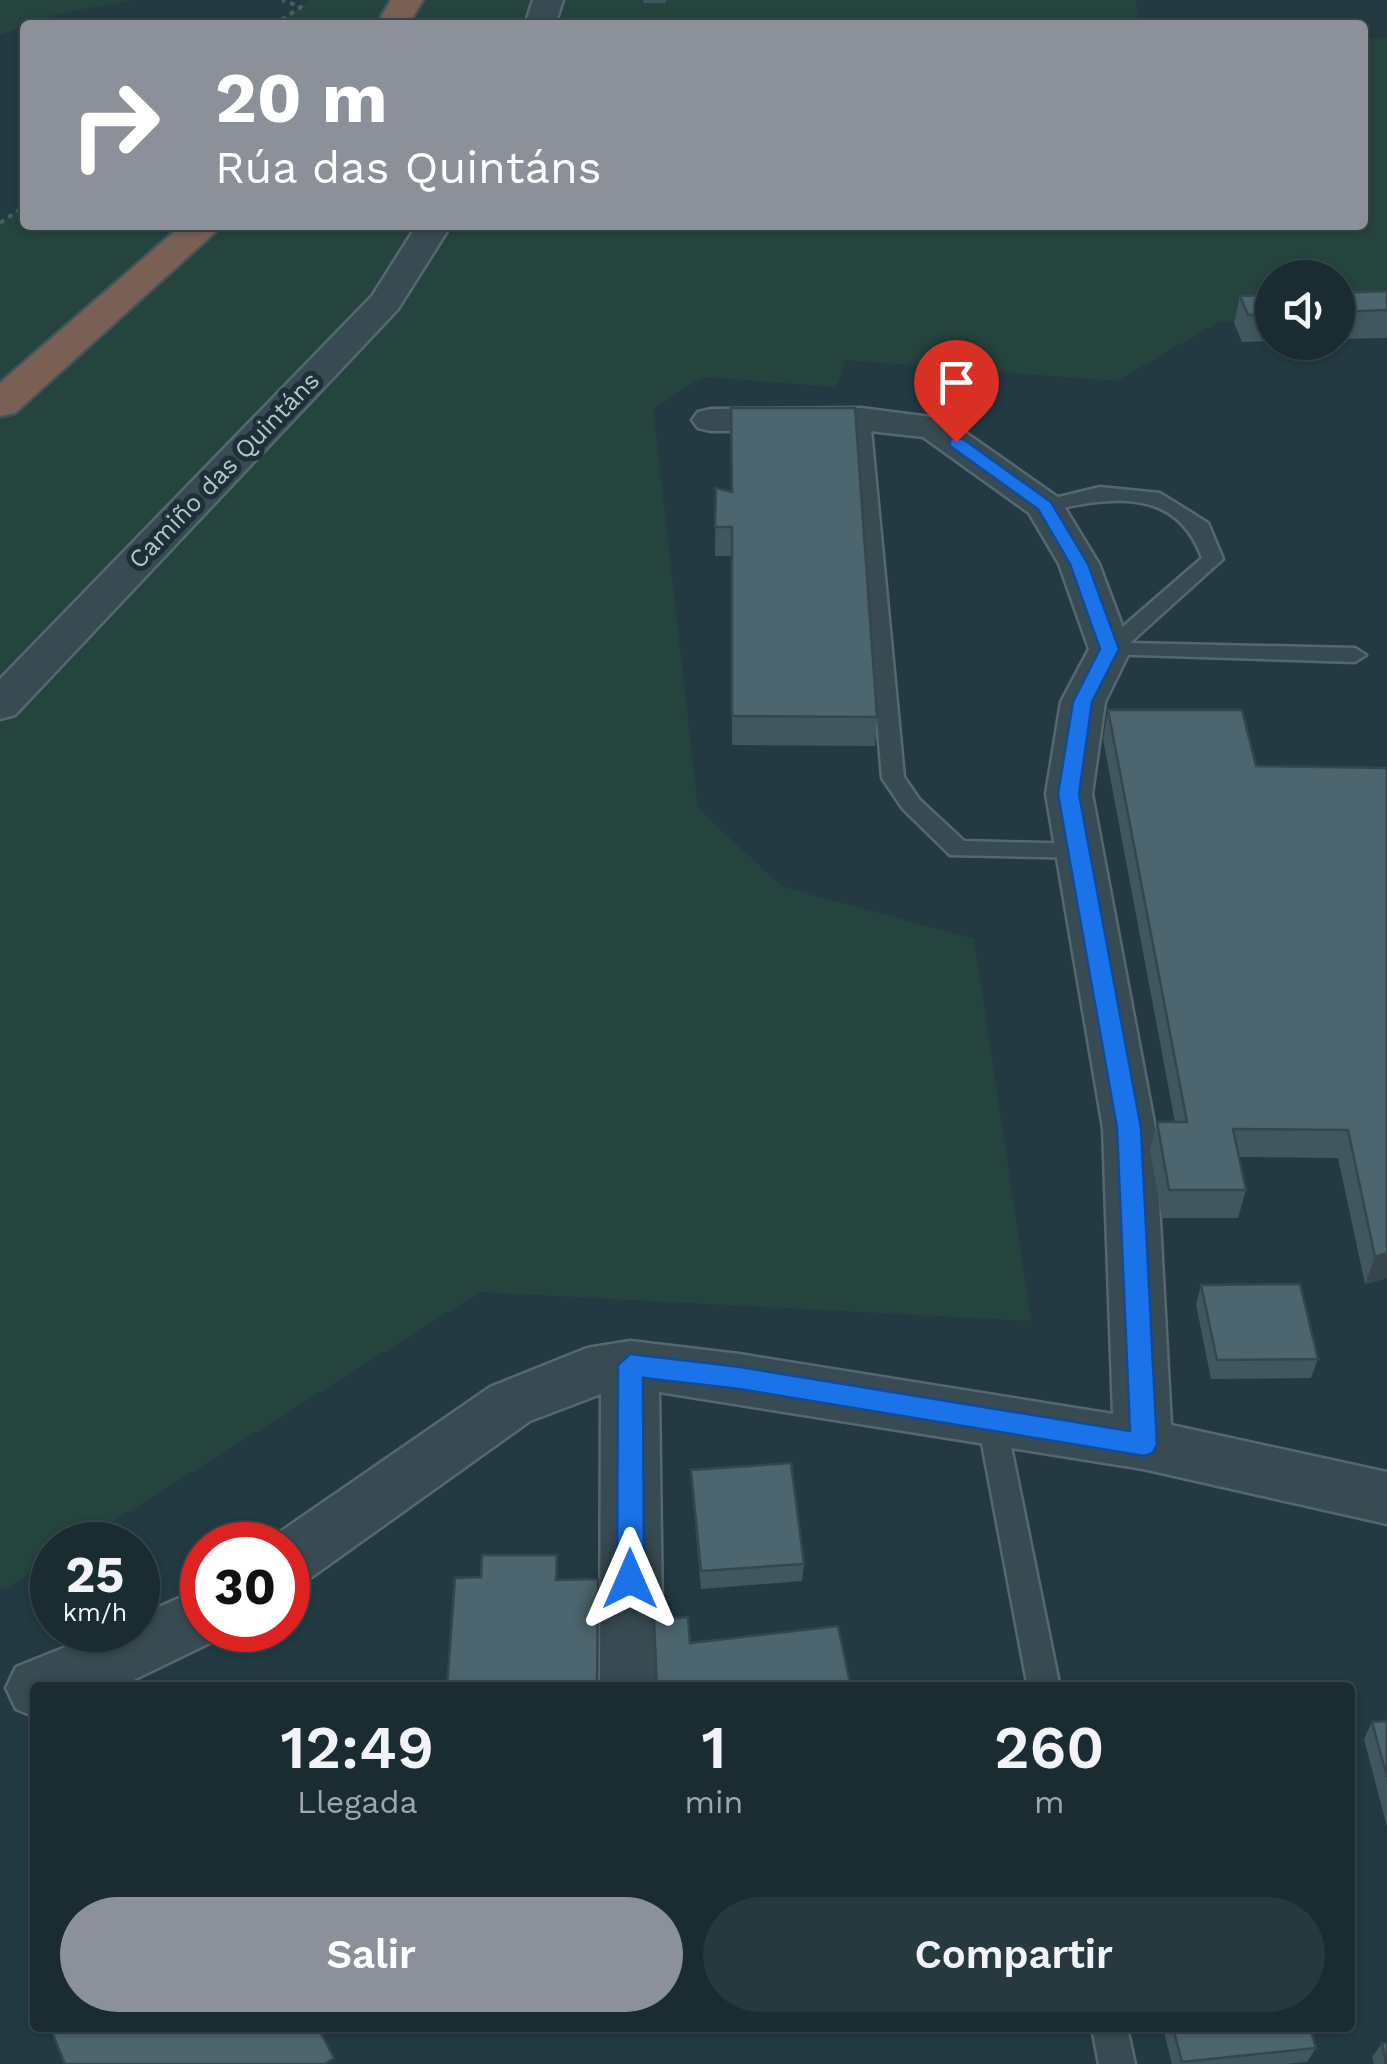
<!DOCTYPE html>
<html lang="es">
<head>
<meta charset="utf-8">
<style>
	:root { --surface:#1a2c32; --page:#27383e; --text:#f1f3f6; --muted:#9fa7ac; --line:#38484d; --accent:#8c9099 }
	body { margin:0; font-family:"Work Sans",sans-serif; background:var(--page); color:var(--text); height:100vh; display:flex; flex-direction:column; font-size:38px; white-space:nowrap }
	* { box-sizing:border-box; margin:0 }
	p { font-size:32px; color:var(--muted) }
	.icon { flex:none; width:55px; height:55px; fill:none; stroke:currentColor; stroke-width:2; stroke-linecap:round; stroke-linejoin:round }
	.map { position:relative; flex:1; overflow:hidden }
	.drawer { position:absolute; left:30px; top:1682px; width:1325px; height:350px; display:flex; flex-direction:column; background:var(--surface); border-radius:10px; box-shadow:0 2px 8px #0004,0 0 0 2px var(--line) }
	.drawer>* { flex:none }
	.hud { position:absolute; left:20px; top:20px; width:1348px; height:210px; border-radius:10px; box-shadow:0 2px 8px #0004,0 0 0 2px var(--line); background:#8c9099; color:#fff; overflow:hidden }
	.buttons { position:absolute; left:1255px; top:260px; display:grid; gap:20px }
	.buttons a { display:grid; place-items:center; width:100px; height:100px; border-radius:50%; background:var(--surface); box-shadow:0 2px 8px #0004,0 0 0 2px var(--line); font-size:50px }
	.speed { position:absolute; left:30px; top:1522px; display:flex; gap:20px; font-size:50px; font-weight:700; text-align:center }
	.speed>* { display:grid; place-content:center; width:130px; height:130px; border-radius:50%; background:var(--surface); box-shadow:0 2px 8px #0004,0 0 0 2px var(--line); line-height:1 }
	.speed small { font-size:25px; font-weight:400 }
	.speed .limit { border:15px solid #d22; background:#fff; color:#111 }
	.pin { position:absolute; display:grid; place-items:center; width:85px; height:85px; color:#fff; margin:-102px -42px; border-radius:50% 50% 50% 0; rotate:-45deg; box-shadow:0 0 10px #0007 }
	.pin .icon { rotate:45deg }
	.me { position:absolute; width:110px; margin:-55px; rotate:0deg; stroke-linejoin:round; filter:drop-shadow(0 0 8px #0008) }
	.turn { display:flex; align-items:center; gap:35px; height:210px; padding:0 30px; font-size:45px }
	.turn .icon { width:130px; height:130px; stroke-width:2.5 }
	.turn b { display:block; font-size:70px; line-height:85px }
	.eta { display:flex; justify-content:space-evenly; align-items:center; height:170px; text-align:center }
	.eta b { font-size:60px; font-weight:600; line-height:70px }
	.button { display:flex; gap:20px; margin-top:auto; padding:20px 30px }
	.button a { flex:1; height:115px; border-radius:60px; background:var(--accent); color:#fff; font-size:40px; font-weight:600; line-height:115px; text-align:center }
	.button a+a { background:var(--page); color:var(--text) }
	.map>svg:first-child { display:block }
</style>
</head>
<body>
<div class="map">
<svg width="1387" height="2064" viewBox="0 0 1387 2064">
	<rect width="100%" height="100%" fill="#233a43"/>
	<!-- green -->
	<path fill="#25443e" d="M0,0H136L65,12L0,35Z
		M311,0H1135L1140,25H273Z
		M1363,38H1387V318L1338,320V278H1272V322H1218L1117,381L845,360L837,387L703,377L653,408L698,809L783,887L974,939L1031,1321L480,1292L75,1545H52V1559L5,1589L0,1586V223L25,206V225H1362Z"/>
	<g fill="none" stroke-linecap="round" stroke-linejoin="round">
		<!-- lane casing -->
		<g stroke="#56686f" stroke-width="5">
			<path id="lane" d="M861,413L870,419L904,777L919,799L964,841L1080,844L1092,852L1088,858L950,855L903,809L882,778L852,419Z
				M1100,487L1160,493L1208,523L1223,559L1130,643L1355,648L1366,655L1355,662L1103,654V644L1202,558C1176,485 1107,497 1045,512L1035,506L1038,502Z
				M992,1410L1002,1413L1006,1422L1060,1688H1028L978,1422L982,1413Z
				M1092,2028H1127L1135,2064H1099Z"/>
		</g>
		<!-- street casing -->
		<g stroke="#56686f" stroke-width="5">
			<path id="street" d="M533,0H563L555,25H525Z
				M417,225H451L398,309L15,715L0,719V679L372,296Z
				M861,408L946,419L1059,498L1099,564L1131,649L1105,702L1092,794L1155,1128L1171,1425L1387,1472V1524L1143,1469L659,1392L663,1686L600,1688L601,1394L530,1421L309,1579L288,1587V1545H265L267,1541L490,1387L587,1348L630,1341L739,1354L1113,1414L1103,1128L1046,794L1061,702L1089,649L1059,564L1029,513L923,437L861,430L711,431L698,428L692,420L698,412L711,409Z
				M202,1588V1630H227L224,1636L117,1688H35V1717L16,1709L6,1688L16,1667L108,1630H138V1616Z"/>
		</g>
		<!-- highway casing -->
		<g stroke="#43555c" stroke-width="5">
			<path id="highway" d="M391,0H423L408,25H376Z
				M182,225H223L15,413L0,416V383Z"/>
		</g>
		<!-- path -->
		<path stroke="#46615c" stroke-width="4" stroke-dasharray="5 5" stroke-linecap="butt" d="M273,25L301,7L282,0
			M0,223L25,206"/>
		<!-- lane -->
		<use href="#lane" fill="#384b52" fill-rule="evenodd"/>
		<!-- street -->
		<use href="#street" fill="#384b52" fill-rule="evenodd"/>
		<!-- highway -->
		<use href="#highway" fill="#795f54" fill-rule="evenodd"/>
	</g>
	<!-- wall -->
	<path fill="#41575f" d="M643,0H666V3H644Z
		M1387,291V338L1338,339V293Z
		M1272,295V341L1242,342L1234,323L1240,296Z
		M716,488L877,717L875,746L732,745L731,556H715Z
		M1108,710H1242L1387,1278L1365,1284L1338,1158L1239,1157L1246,1190L1238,1218H1162L1150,1150L1157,1122H1175L1103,739Z
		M1201,1285L1318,1359L1311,1378L1211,1379L1196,1304Z
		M691,1470L804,1564L802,1581L701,1589L692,1489Z
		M1387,1721V1827L1364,1739L1372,1722Z
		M1163,2028H1310L1316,2048L1307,2062L1285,2064H1172Z
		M1382,2043L1387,2064H1374L1372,2057Z"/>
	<!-- shaded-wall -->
	<path fill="#35474d" d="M1387,1253V1278L1365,1284L1375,1257Z"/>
	<!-- building -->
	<path fill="#4c656e" stroke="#35474d" stroke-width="2.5" d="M1387,291V310L1338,312V293Z
		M1272,295V314L1248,315L1240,296Z
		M731,408H855L877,717L732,716V527H715L716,488L732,492Z
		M1108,710H1242L1256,766L1387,768V1253L1375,1257L1348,1130L1233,1129L1246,1190H1169L1157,1122H1187Z
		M1300,1284L1318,1359L1217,1360L1201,1285Z
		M791,1463L804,1564L701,1571L691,1470Z
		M482,1555H557L556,1580L598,1579L597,1688H447L455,1578L481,1577Z
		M688,1617L690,1643L838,1626L851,1688H657L654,1620Z
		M1387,1721V1777L1372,1722Z
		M60,2028H318L334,2058L325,2064H65L52,2032Z
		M1173,2028H1310L1316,2048L1182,2062Z
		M1382,2043H1387V2064H1386Z"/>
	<!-- route -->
	<path fill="#1a73e8" stroke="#114b97" stroke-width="2.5" d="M950,439H963L1051,502L1088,564L1119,649L1092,702L1079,794L1141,1128L1157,1444L1153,1453L1144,1456L740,1389L643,1378L644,1579L640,1588L630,1591L621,1588L617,1579L618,1365L630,1354L740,1367L1130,1431L1117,1128L1058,794L1073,702L1100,649L1070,564L1038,509L950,446Z"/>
	<g text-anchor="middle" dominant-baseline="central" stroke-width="10" stroke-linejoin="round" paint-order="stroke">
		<!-- far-street labels -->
		<g font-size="25" fill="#b5c5cc" stroke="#1d3038">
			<text transform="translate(224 470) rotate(-46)">Camiño das Quintáns</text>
		</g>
	</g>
</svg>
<div class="buttons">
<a><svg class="icon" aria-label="sound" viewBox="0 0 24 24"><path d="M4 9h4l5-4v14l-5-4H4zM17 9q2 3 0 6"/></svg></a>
</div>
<div class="speed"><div>25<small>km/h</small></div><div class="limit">30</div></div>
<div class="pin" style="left:956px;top:442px;background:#d93025"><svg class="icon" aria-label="arrive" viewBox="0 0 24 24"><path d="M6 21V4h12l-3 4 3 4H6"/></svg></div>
<svg class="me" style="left:630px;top:1579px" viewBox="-20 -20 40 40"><path d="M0-17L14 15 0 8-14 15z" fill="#1a73e8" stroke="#fff" stroke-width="4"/></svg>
<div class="hud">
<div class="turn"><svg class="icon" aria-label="right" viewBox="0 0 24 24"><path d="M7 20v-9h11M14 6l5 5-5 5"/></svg><div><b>20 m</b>Rúa das Quintáns</div></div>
</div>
<section class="drawer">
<div class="eta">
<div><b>12:49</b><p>Llegada</p></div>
<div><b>1</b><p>min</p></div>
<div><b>260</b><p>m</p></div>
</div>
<div class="button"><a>Salir</a><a>Compartir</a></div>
</section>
</div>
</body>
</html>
